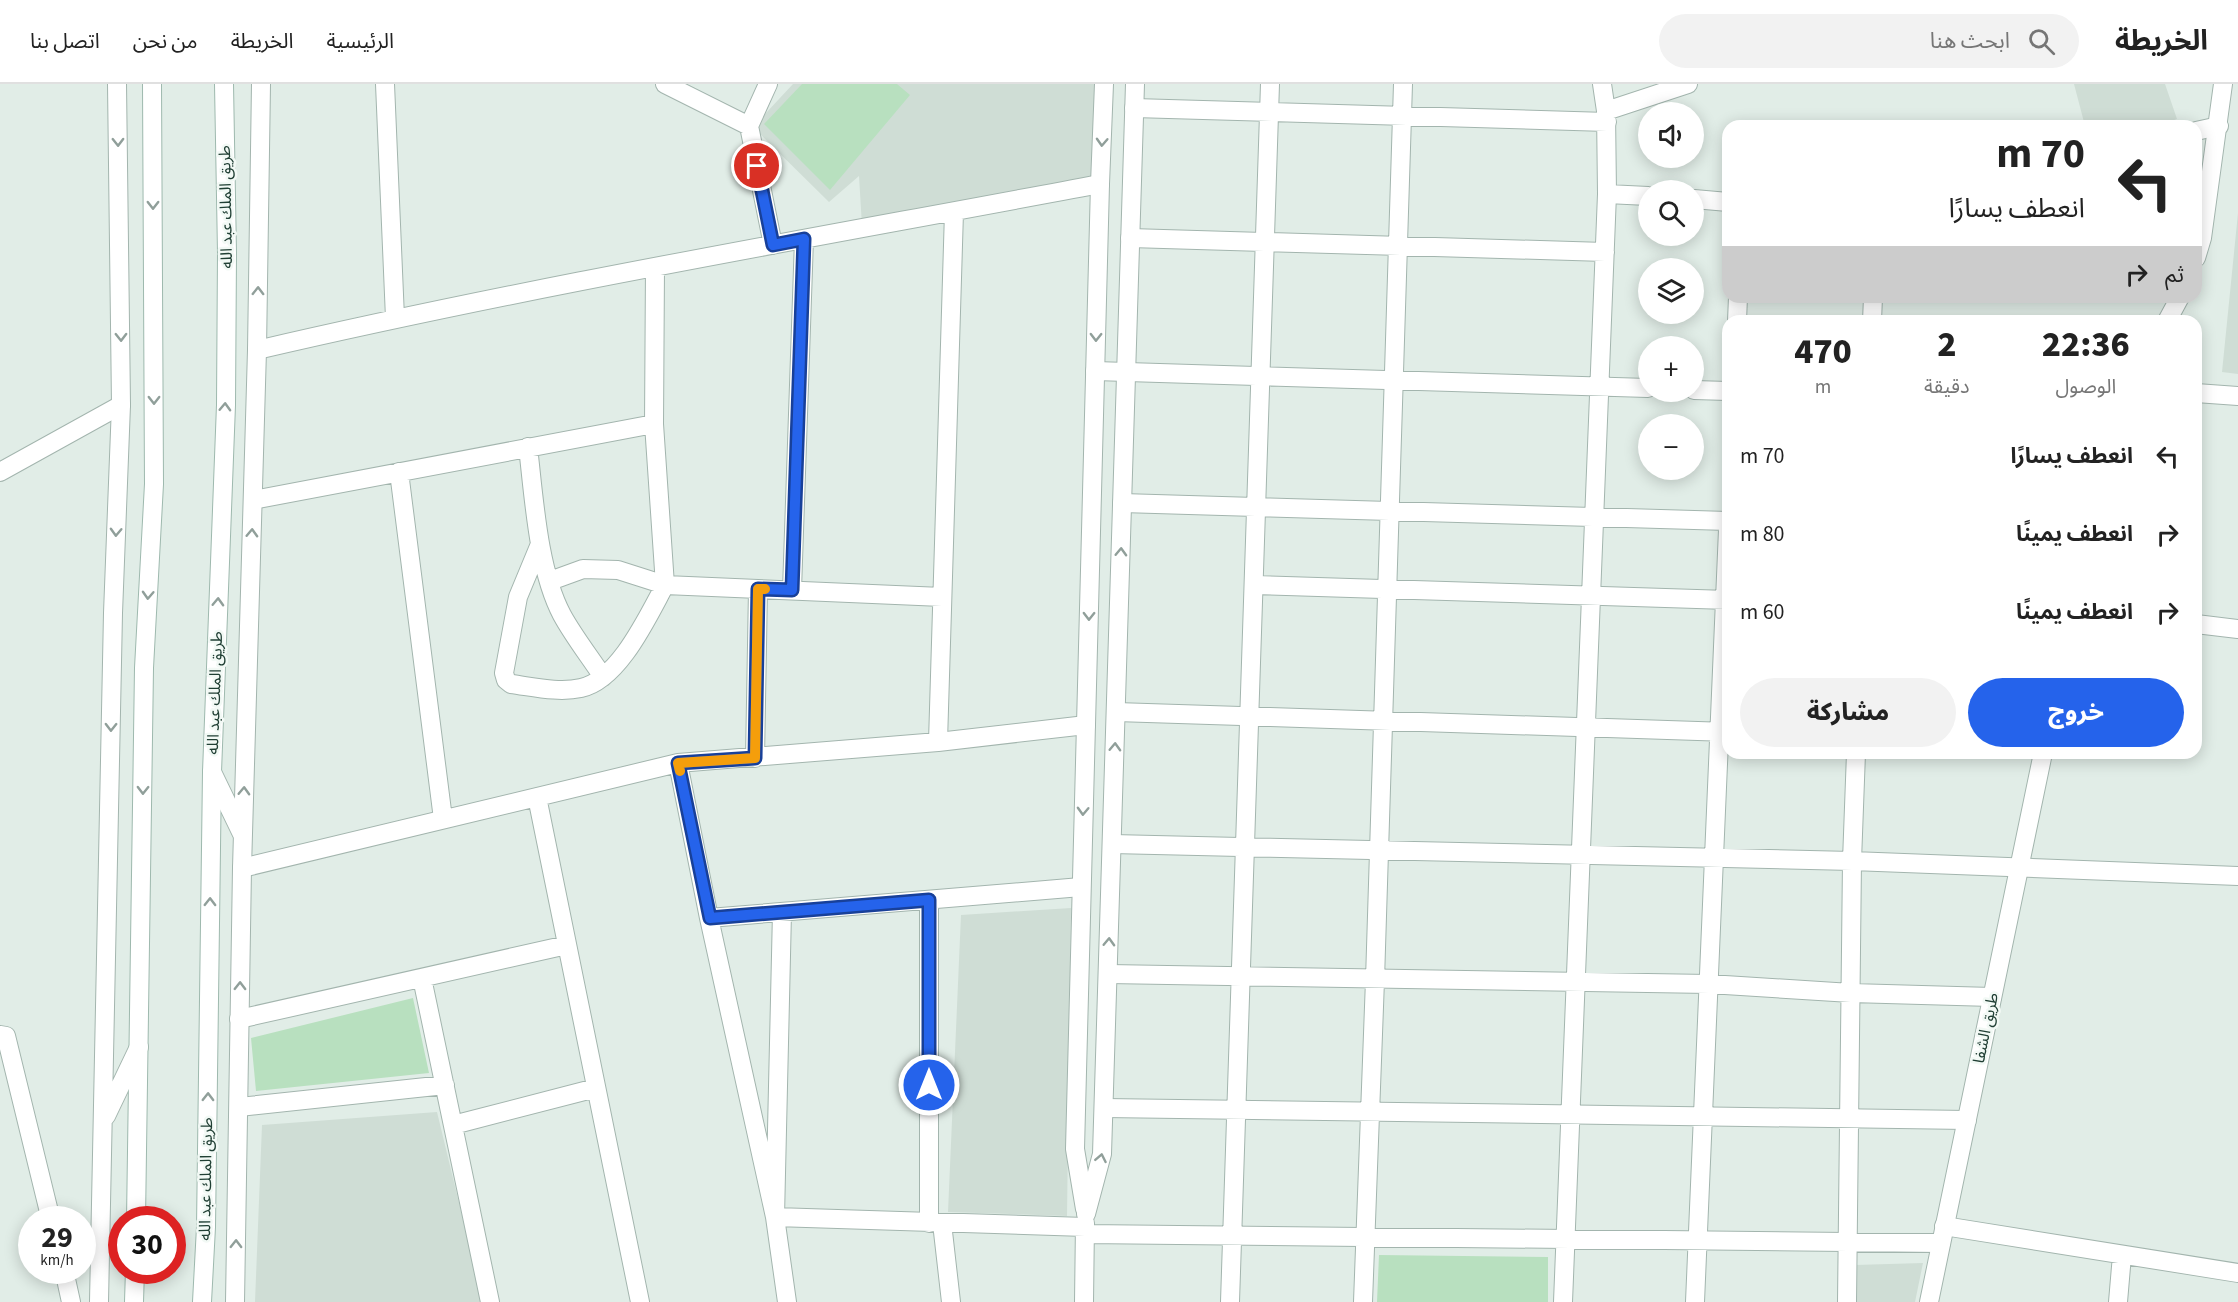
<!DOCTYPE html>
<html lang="ar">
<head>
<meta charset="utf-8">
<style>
	:root { --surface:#fff; --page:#f2f2f2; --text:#222; --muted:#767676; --line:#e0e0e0; --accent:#2563eb }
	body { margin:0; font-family:"Source Sans 3","Noto Sans Arabic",sans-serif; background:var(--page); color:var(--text); direction:rtl; height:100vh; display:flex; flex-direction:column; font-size:22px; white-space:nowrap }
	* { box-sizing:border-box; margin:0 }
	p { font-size:20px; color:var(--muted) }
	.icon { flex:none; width:33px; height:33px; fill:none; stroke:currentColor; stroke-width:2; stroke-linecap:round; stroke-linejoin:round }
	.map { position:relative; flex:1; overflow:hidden; direction:ltr }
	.sheet { position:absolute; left:1722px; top:231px; width:480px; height:444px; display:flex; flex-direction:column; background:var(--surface); border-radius:18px; box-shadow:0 3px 15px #0003; direction:rtl }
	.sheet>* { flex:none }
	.hud { position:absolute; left:1722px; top:36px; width:480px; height:183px; border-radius:18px; box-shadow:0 3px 15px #0003; direction:rtl; background:#fff; color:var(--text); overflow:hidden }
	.fabs { position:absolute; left:1638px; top:18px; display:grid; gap:12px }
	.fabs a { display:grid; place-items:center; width:66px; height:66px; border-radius:50%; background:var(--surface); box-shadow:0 3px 15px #0003; font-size:30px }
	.speed { position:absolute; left:18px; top:1122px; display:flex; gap:12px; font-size:30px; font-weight:700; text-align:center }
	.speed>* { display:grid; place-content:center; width:78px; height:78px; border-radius:50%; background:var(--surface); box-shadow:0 3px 15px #0003; line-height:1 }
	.speed small { font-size:15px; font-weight:400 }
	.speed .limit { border:9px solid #d22; background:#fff; color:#111 }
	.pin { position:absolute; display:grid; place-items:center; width:51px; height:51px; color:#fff; margin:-26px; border:3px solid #fff; border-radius:50%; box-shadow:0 2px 6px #0007 }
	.me { position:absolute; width:66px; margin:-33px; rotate:0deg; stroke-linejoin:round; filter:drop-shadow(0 0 4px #0008) }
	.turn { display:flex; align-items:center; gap:21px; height:126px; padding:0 18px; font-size:27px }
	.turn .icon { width:78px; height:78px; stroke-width:2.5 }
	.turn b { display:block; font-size:42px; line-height:51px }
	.then { display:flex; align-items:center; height:57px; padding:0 18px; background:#0003; gap:12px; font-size:22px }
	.eta { display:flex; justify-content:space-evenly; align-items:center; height:102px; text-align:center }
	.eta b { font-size:36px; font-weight:800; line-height:42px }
	.primary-button { display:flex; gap:12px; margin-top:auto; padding:12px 18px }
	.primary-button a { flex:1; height:69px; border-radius:36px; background:var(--accent); color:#fff; font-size:24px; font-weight:800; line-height:69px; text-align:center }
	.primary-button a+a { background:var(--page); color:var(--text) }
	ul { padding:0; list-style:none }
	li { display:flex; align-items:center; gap:18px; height:78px; padding:0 18px }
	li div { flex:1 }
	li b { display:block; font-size:22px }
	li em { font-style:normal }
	header { display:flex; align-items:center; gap:36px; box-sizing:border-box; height:84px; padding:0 30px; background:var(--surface); border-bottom:2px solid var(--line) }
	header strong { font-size:28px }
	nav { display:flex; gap:33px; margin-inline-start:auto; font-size:21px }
	.search { width:420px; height:54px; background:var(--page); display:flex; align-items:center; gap:15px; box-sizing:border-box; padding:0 21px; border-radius:33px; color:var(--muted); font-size:22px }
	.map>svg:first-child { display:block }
</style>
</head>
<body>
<header>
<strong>الخريطة</strong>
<div class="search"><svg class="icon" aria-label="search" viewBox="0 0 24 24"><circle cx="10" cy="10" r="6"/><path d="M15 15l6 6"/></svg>ابحث هنا</div>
<nav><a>الرئيسية</a><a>الخريطة</a><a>من نحن</a><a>اتصل بنا</a></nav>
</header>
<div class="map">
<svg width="2238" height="1218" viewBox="0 0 2238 1218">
	<rect width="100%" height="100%" fill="#e1ede7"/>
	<!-- built -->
	<path fill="#cfddd5" d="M793,0H1095L1092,92L862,142L859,92L829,118L753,43Z
		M2074,0H2165L2177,35L2158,42H2085Z
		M2238,129V290L2222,288Z
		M1071,824L1067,1132L948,1128L961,831Z
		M437,1028L483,1218H255L262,1041Z
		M1923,1179L1915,1218H1853L1855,1181Z"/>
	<!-- green -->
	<path fill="#b8e0bf" d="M802,0H897L910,11L830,106L764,40Z
		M413,914L429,989L256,1007L251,954Z
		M1379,1171L1548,1173V1218H1377Z"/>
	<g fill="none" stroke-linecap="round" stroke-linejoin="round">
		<!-- minor casing -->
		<g stroke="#a3b5ae" stroke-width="20">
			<path id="minor" d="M385,0L395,234
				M665,0L749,42L773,161
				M1134,24L1607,38
				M1606,27L1688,0
				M749,42L768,0
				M2196,47L2219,42
				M1607,110L1648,112
				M1694,115L1728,118
				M1130,154L1605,168
				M655,183L654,340L665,501L942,513
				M1737,237L1738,213
				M1872,237L1873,213
				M257,266C536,201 819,153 1100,100
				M1095,287L1648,304
				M1694,306L1728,307
				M528,363C534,414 538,486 562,531C574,553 590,573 603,593
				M0,388L121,321
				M399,388L443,735
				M253,416L654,340
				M1122,419L1728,437
				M540,460L518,513L504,589L506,596L511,600C534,603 559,609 581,604C619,596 648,532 665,501L618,486L583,485L550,497
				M1254,501L1728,516
				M792,506L804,155
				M2196,540L2238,545
				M1116,628L1728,648
				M938,658L954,128
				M755,674L758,505
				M678,679L709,834L775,1133L787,1218
				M537,713L640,1218
				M1112,760L1852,777L2238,792
				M242,784L678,679L938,658L1086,641
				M929,816V1139
				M782,828L775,1133L1085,1143
				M709,834L1081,803
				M1108,890L1709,900L1851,909L1992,913
				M422,894L490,1218
				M239,935L567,861
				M0,951L6,952L51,1136
				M239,1023L445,1001
				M1104,1024L1967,1036
				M453,1041L596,1004
				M942,1139L951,1218
				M1944,1142L2238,1189
				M1085,1150L1941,1159
				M64,1186L71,1218
				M1084,1218L1085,1139
				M1230,1218L1270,0
				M1363,1218L1375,896L1403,0
				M1563,1218L1607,110L1606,27L1602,0
				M1695,1218L1728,446
				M1847,1218L1852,777L1856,669
				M2118,1218L2122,1171"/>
		</g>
		<!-- tertiary casing -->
		<g stroke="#a3b5ae" stroke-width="20">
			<path id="tertiary" d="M2196,174L2202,154L2223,0
				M2167,237L2180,213
				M2196,309L2238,312
				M212,688L242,750
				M106,1032L139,963
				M1085,1125L1075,1065L1100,100L1104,0
				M1086,1130L1102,1070L1135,0
				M99,1218L113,529L121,321L117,0
				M235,1218L242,784L257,266L261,0
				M1929,1218L2043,669"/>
		</g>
		<!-- secondary casing -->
		<g stroke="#9eb9ae" stroke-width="20">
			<path id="secondary" d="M136,1136L144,584L154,400L152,0
				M134,1218L135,1186
				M202,1218L206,1143L212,688L226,321L227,169L224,0"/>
		</g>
		<!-- minor -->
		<use href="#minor" stroke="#fff" stroke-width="18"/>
		<!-- tertiary -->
		<use href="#tertiary" stroke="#fff" stroke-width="18"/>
		<!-- secondary -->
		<use href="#secondary" stroke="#fff" stroke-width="18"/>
	</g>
	<!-- one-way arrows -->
	<defs><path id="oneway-chevron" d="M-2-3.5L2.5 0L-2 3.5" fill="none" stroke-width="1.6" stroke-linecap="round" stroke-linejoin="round" transform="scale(1.5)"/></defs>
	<g stroke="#909f9a">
		<use href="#oneway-chevron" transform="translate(118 58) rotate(89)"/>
		<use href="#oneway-chevron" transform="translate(1102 58) rotate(93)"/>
		<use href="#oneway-chevron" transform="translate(153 121) rotate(90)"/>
		<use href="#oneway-chevron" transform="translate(258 207) rotate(-89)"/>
		<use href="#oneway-chevron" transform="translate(121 253) rotate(89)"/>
		<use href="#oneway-chevron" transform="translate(1096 253) rotate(91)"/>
		<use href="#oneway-chevron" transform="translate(154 316) rotate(90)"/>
		<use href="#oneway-chevron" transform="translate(225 323) rotate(-88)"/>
		<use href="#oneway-chevron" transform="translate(116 448) rotate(92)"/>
		<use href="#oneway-chevron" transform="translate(252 449) rotate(-88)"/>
		<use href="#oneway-chevron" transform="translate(1121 468) rotate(-88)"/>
		<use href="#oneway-chevron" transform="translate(148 511) rotate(93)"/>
		<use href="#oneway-chevron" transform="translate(218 518) rotate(-88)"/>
		<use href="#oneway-chevron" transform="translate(1089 532) rotate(91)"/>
		<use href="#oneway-chevron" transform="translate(111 643) rotate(91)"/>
		<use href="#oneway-chevron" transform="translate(1115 663) rotate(-88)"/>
		<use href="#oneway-chevron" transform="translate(143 706) rotate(91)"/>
		<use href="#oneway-chevron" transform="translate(244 707) rotate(-88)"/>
		<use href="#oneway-chevron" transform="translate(1083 727) rotate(92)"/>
		<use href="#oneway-chevron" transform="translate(210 818) rotate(-89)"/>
		<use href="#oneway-chevron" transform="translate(1109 858) rotate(-88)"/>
		<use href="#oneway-chevron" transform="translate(240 902) rotate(-89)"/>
		<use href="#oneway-chevron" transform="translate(208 1013) rotate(-89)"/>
		<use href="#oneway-chevron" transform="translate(1101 1074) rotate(-79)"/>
		<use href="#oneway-chevron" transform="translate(236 1160) rotate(-89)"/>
	</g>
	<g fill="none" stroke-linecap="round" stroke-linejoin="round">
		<!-- route casing -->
		<g stroke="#184099" stroke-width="15">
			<path id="route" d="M757,82L773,161L804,155L792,506L758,505L755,674L678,679L710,834L929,816V1001"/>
		</g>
		<!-- route -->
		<use href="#route" stroke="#2563eb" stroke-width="10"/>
		<!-- slow -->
		<path stroke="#f59e0b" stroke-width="10" d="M680,687L678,679L755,674L758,505H765"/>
	</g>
	<g text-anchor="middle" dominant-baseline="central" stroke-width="5" stroke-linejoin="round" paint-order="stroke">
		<!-- street labels -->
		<g font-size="16" fill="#203f34" stroke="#f2f9f5">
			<text transform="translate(226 123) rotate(-91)">طريق الملك عبد الله</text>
			<text transform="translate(215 609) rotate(-88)">طريق الملك عبد الله</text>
			<text transform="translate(1986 944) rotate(-78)">طريق الشفا</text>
			<text transform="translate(206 1095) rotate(-89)">طريق الملك عبد الله</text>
		</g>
	</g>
</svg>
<div class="fabs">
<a><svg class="icon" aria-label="sound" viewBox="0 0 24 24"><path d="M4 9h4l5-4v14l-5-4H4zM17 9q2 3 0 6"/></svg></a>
<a><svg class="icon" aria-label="search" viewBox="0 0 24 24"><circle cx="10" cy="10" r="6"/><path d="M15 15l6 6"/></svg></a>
<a><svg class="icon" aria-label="layers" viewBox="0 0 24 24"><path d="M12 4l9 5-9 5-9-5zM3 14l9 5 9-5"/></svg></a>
<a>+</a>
<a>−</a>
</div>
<div class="speed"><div>29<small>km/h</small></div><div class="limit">30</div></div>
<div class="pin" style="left:757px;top:82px;background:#d93025"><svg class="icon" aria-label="arrive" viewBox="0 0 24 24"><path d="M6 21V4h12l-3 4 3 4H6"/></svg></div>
<svg class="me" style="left:929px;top:1001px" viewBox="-20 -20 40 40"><circle r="17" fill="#2563eb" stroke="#fff" stroke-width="3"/><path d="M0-11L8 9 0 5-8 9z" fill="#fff"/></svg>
<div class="hud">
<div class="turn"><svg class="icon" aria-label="left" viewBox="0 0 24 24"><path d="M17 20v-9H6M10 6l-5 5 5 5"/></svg><div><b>70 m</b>انعطف يسارًا</div></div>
<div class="then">ثم<svg class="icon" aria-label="right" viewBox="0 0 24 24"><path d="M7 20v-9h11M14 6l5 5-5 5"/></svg></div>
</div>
<section class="sheet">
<div class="eta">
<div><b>22:36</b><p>الوصول</p></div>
<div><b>2</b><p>دقيقة</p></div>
<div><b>470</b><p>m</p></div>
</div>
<ul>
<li><svg class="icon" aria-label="left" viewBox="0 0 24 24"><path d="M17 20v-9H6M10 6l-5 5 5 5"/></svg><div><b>انعطف يسارًا</b></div><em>70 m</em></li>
<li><svg class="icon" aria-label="right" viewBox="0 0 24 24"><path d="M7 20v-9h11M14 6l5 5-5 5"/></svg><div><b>انعطف يمينًا</b></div><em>80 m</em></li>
<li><svg class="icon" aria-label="right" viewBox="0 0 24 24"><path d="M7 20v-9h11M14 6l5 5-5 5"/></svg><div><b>انعطف يمينًا</b></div><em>60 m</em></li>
</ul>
<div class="primary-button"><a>خروج</a><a>مشاركة</a></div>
</section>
</div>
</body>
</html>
